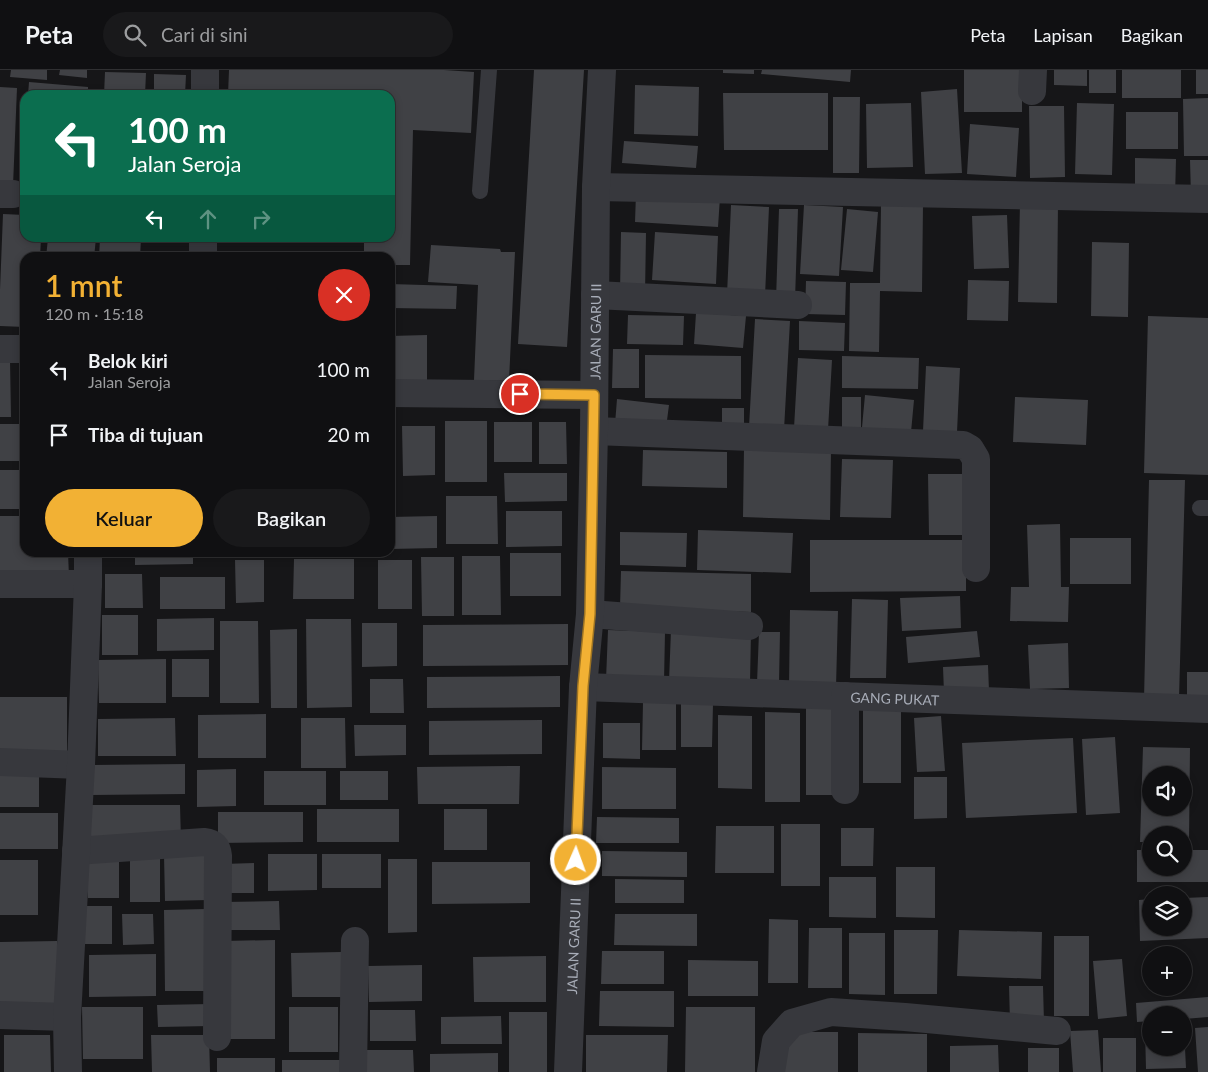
<!DOCTYPE html>
<html lang="id">
<head>
<meta charset="utf-8">
<style>
	:root { --surface:#101012; --page:#19191b; --text:#f1f3f6; --muted:#9c9d9f; --line:#303032; --accent:#f2b134 }
	body { margin:0; font-family:Lato,sans-serif; background:var(--page); color:var(--text); height:100vh; display:flex; flex-direction:column; font-size:19px; white-space:nowrap }
	* { box-sizing:border-box; margin:0 }
	p { font-size:16px; color:var(--muted) }
	.icon { flex:none; width:28px; height:28px; fill:none; stroke:currentColor; stroke-width:2; stroke-linecap:round; stroke-linejoin:round }
	.map { position:relative; flex:1; overflow:hidden }
	.details { position:absolute; left:20px; top:182px; width:375px; height:305px; display:flex; flex-direction:column; background:var(--surface); border-radius:15px; box-shadow:0 2px 8px #0003,0 0 0 1px var(--line) }
	.details>* { flex:none }
	.guide { position:absolute; left:20px; top:20px; width:375px; height:152px; border-radius:15px; box-shadow:0 2px 8px #0003,0 0 0 1px var(--line); background:#0b6e4f; color:#fff; overflow:hidden }
	.controls { position:absolute; left:1142px; top:696px; display:grid; gap:10px }
	.controls a { display:grid; place-items:center; width:50px; height:50px; border-radius:50%; background:var(--surface); box-shadow:0 2px 8px #0003,0 0 0 1px var(--line); font-size:25px }
	.pin { position:absolute; display:grid; place-items:center; width:42px; height:42px; color:#fff; margin:-21px; border:2px solid #fff; border-radius:50%; box-shadow:0 1px 5px #0007 }
	.me { position:absolute; width:55px; margin:-28px; rotate:2deg; stroke-linejoin:round; filter:drop-shadow(0 0 4px #0008) }
	.turn { display:flex; align-items:center; gap:18px; height:105px; padding:0 25px; font-size:22px }
	.turn .icon { width:65px; height:65px; stroke-width:2.5 }
	.turn b { display:block; font-size:35px; line-height:42px }
	.lanes { display:flex; align-items:center; height:48px; padding:0 25px; background:#0003; justify-content:center; gap:25px; direction:ltr }
	.lanes .off { opacity:.35 }
	.round { display:grid; place-items:center; flex:none; width:52px; height:52px; border-radius:26px; background:var(--page) }
	.headline { display:flex; align-items:center; justify-content:space-between; height:85px; padding:0 25px }
	h1 { font-size:30px; font-weight:600; line-height:38px; color:var(--accent) }
	.button { display:flex; gap:10px; margin-top:auto; padding:10px 25px }
	.button a { flex:1; height:58px; border-radius:30px; background:var(--accent); color:#111; font-size:20px; font-weight:600; line-height:58px; text-align:center }
	.button a+a { background:var(--page); color:var(--text) }
	ul { padding:0; list-style:none }
	li { display:flex; align-items:center; gap:15px; height:65px; padding:0 25px }
	li div { flex:1 }
	li b { display:block; font-size:19px }
	li em { font-style:normal }
	header { display:flex; align-items:center; gap:30px; box-sizing:border-box; height:70px; padding:0 25px; background:var(--surface); border-bottom:1px solid var(--line) }
	header strong { font-size:24px }
	nav { display:flex; gap:28px; margin-inline-start:auto; font-size:18px }
	.search { width:350px; height:45px; background:var(--page); display:flex; align-items:center; gap:12px; box-sizing:border-box; padding:0 18px; border-radius:28px; color:var(--muted); font-size:19px }
	.map>svg:first-child { display:block }
</style>
</head>
<body>
<header>
<strong>Peta</strong>
<div class="search"><svg class="icon" aria-label="search" viewBox="0 0 24 24"><circle cx="10" cy="10" r="6"/><path d="M15 15l6 6"/></svg>Cari di sini</div>
<nav><a>Peta</a><a>Lapisan</a><a>Bagikan</a></nav>
</header>
<div class="map">
<svg width="1208" height="1002" viewBox="0 0 1208 1002">
	<rect width="100%" height="100%" fill="#161618"/>
	<!-- building -->
	<path fill="#404145" fill-rule="evenodd" d="M11,0H47V10L10,7Z
		M60,0H87V8L59,5Z
		M229,0H444L474,2L471,63L413,60L410,195H390V188H364V168H390V25H228Z
		M534,0H584L567,277L518,274Z
		M723,0H754V4L723,3Z
		M762,0H851L850,12L761,4Z
		M964,0H1022V42H964Z
		M1054,0H1087V16L1054,15Z
		M1089,0H1116V23H1089Z
		M1122,0H1181V28H1122Z
		M1196,0H1208V24H1196Z
		M105,2L146,3L145,25H104Z
		M154,4L186,5L185,25H154Z
		M29,12L88,17V25H28Z
		M635,15L699,17L698,66L634,64Z
		M0,17L17,18L13,116H0Z
		M957,19L962,103L925,104L921,22Z
		M723,23H828V80H724Z
		M833,27H860L859,103H833Z
		M1208,28V86H1184L1183,29Z
		M911,33L913,97L867,98L866,34Z
		M1077,33L1114,34L1112,105L1075,104Z
		M1029,36H1064L1065,107L1030,108Z
		M1126,42H1178V79H1126Z
		M970,54L1019,58L1016,107L967,104Z
		M624,71L698,76L696,98L622,93Z
		M1135,88L1176,89L1175,127L1135,126Z
		M1190,90H1208V126H1191Z
		M636,123L720,127L718,157L635,152Z
		M1020,132L1058,133L1057,233L1018,232Z
		M881,134L923,135L922,222L880,221L879,282L849,281L850,213H880Z
		M731,135L769,137L765,226L727,225Z
		M804,135L843,137L839,206L800,204Z
		M779,139H798L795,230H776Z
		M847,139L878,142L873,202L841,200Z
		M3,144L25,145V168H41L40,188H25V257L0,256V220Z
		M1007,145L1009,198L974,199L972,146Z
		M621,162L646,163L645,225L620,224Z
		M655,162L718,166L716,214L652,210Z
		M48,168H96L94,188H46Z
		M100,168H141L140,188H99Z
		M1092,172L1129,173L1128,247L1091,246Z
		M431,175L500,179L501,182H515L509,311L474,310L478,215L428,212Z
		M968,210L1009,211L1008,251L967,250Z
		M806,211L846,212L845,245L805,244Z
		M390,214L457,216L456,239L390,238Z
		M696,243L746,246L743,278L694,274Z
		M628,245L684,246L683,275L627,274Z
		M1148,246L1208,248V405L1144,403Z
		M755,249L790,251L784,360L749,357Z
		M799,251L845,253L844,281L799,280Z
		M427,265V312L390,313V266Z
		M613,279H639V318H612Z
		M645,285L741,286V329L645,328Z
		M842,286L919,288L918,319L842,318Z
		M798,288L832,290L828,360L794,358Z
		M0,290H10L11,347H0Z
		M20,294H25V344H21Z
		M926,296L960,298L957,362L923,361Z
		M865,325L914,330L910,373L861,368Z
		M842,327H861V361L842,362Z
		M1015,327L1088,330L1086,375L1013,372Z
		M617,329L669,335L666,358L615,354Z
		M722,338H744V365H722Z
		M445,351H487V412H445Z
		M494,352H532V392H494Z
		M539,352H566L567,394H539Z
		M0,354H25V391H0Z
		M402,356H435V405L403,406Z
		M744,378L831,380L830,450L743,447Z
		M643,380L727,382V418L642,416Z
		M842,389L893,390L891,448L840,447Z
		M0,400H25V439H0Z
		M504,403H567V431L505,432Z
		M928,404H964L965,465H929Z
		M1149,410H1185L1179,629H1144Z
		M446,426H497L498,474H446Z
		M506,441H562V476L506,477Z
		M0,446H25V482H68L69,507H0Z
		M437,446V478L390,479V447Z
		M1060,454L1061,517H1069L1068,552L1010,551L1011,517H1029L1027,455Z
		M698,460L793,463L791,503L697,500Z
		M620,462L687,463L686,497L620,495Z
		M1070,468H1131V514H1070Z
		M810,470H966V521L810,522Z
		M135,482H193V494L135,495Z
		M510,483H561V526H510Z
		M462,486H500L501,545H462Z
		M421,487H454V546H422Z
		M294,489H354V529H293Z
		M235,490H264V532L236,533Z
		M378,490H412V539H378Z
		M621,501L751,504V542L620,538Z
		M105,504H142L143,538H105Z
		M160,507H225V539H160Z
		M960,526L961,558L902,561L900,528Z
		M852,529L888,530L886,608H850Z
		M790,540L838,541L836,617L789,616Z
		M102,545H138V585H102Z
		M214,548V580L157,581V549Z
		M306,549H351L352,637L307,638Z
		M220,551H258L259,633H220Z
		M362,553H397V596L362,597Z
		M568,554V595L423,596V555Z
		M297,559V638H271L270,560Z
		M608,560L665,562L664,612L606,610Z
		M671,560L751,562L750,613L669,611Z
		M977,561L980,587L908,593L906,567Z
		M759,562H780L779,613H757Z
		M1068,573L1069,618L1030,619L1028,575Z
		M166,589V633H99L98,590Z
		M172,589H209V627H172Z
		M988,595L989,621L944,623L943,597Z
		M1187,602H1208V633H1187Z
		M560,606V637L427,638V607Z
		M370,609H403L404,643H370Z
		M0,627H67V684L0,685Z
		M643,632L676,633V680H642Z
		M681,633L713,634L712,677H681Z
		M806,636L845,637L844,725H806Z
		M863,639H901V713H863Z
		M765,642L800,643V732H765Z
		M266,644V688H198V645Z
		M718,645L752,646V719L718,718Z
		M941,646L945,701L917,702L914,648Z
		M175,648L176,686H98V649Z
		M301,648H345L346,698H301Z
		M542,650V684L429,685V651Z
		M603,653H640V689L603,688Z
		M354,655H406V685L355,686Z
		M1115,667L1120,743L1086,745L1082,669Z
		M1073,668L1077,743L966,748L962,673Z
		M1143,677L1190,678L1189,773H1184V765H1151V772H1140ZM1151,705H1184V738H1151Z
		M185,694V724L92,725V695Z
		M520,696L519,734H418L417,697Z
		M602,697L676,698V739H602Z
		M236,699V736L197,737V700Z
		M264,701H326V735H264Z
		M340,701H388V730H340Z
		M0,704H39V737H0Z
		M914,707H947V748L914,749Z
		M90,735H180L181,771L90,772Z
		M317,739H399V772H317Z
		M444,739H487V780H444Z
		M218,742H303V772L218,773Z
		M0,743H58V779H0Z
		M597,747L679,748V773H596Z
		M781,754H820V816H781Z
		M716,756H774V803H715Z
		M841,758H874L873,796H841Z
		M1137,780H1151V798H1184V780H1208V812H1137Z
		M602,781L687,782V807L602,806Z
		M268,784H317V820L268,821Z
		M322,784H381V818H322Z
		M164,785H209V830L165,831Z
		M130,789H160V832H130Z
		M388,789H417V862L388,863Z
		M0,790H38V845H0Z
		M88,790H119V828H88Z
		M432,792H530V833L432,834Z
		M254,793V823H223V794Z
		M896,797H935V848L896,847Z
		M829,807H876V848L829,847Z
		M615,809L684,810V833H615Z
		M1208,827V868L1140,871L1139,830L1151,829V858H1184V828Z
		M279,831L280,860H224L223,832Z
		M85,836H112V874H85Z
		M206,839V921H165L164,840Z
		M122,844H153L154,874L123,875Z
		M615,844H697V876L614,875Z
		M769,849L798,850V913H768Z
		M809,858H842V918H808Z
		M894,860H938L937,924H894Z
		M959,860L1042,862L1041,909L957,906Z
		M849,863H885V925L849,924Z
		M1054,866H1089V946H1054Z
		M275,870V969H224V871Z
		M57,871V934H0V872Z
		M602,881H664V914H601Z
		M341,882V927H292L291,883Z
		M156,884V926L89,927V885Z
		M546,886V932H474L473,887Z
		M1122,889L1127,946L1098,949L1093,891Z
		M688,890L758,891V926H688Z
		M422,895V931L369,932L368,896Z
		M1009,916H1043L1044,952H1010Z
		M600,921H674V957L599,956Z
		M1208,927V947L1184,949V945H1151V951L1137,952L1136,933Z
		M210,934L211,956L158,957L157,935Z
		M82,937H143V989H83Z
		M289,937H338V982H289Z
		M686,937H755V1002H685Z
		M370,940H415L416,971H370Z
		M509,942H547V1002H509Z
		M501,946L502,974H441V947Z
		M1208,957V1002H1198L1195,958Z
		M1098,960L1101,1002H1073L1070,961Z
		M1145,960H1151V978H1185L1186,998L1146,999Z
		M785,962H838V1002H785Z
		M858,963L927,964V1002H858Z
		M4,965H50L51,1002H4Z
		M151,965H209L210,1002H152Z
		M586,965H668L667,1002H586Z
		M1103,968H1136V1002H1103Z
		M998,975L999,1002H950V976Z
		M1028,978H1059V1002H1028Z
		M365,980H413L414,1002H366Z
		M498,983V1002H430V984Z
		M217,988H275V1002H217Z
		M282,990H350V1002H282Z"/>
	<g fill="none" stroke-linecap="round" stroke-linejoin="round">
		<!-- lane -->
		<path stroke="#37383d" stroke-width="16" d="M480,121L489,0
			M1200,438H1208"/>
		<!-- street -->
		<g stroke="#37383d" stroke-width="28">
			<path d="M1032,21L1033,0"/>
			<path d="M205,25V0"/>
			<path d="M596,117L1208,129"/>
			<path d="M0,124H13"/>
			<path d="M203,188V168"/>
			<path d="M595,225L798,235"/>
			<path d="M0,279H25"/>
			<path d="M390,323L594,325"/>
			<path d="M594,361L963,375L970,379L976,389V498"/>
			<path d="M0,514H88"/>
			<path d="M590,544L749,556"/>
			<path id="s1" d="M583,617L1208,639"/>
			<path d="M0,692L81,695"/>
			<path d="M845,720V626"/>
			<path d="M76,781L204,772C213,773 217,776 218,786L217,967"/>
			<path d="M0,945L67,947"/>
			<path d="M68,1002L67,947L81,695L88,514V482"/>
			<path d="M353,1002L355,871"/>
			<path id="s2" d="M568,1002L583,617L590,544L594,361L596,117L602,0"/>
			<path d="M771,1002L776,971L792,953L831,942L905,947L1057,961"/>
		</g>
	</g>
	<g fill="none" stroke-linecap="round" stroke-linejoin="round">
		<!-- route casing -->
		<g stroke="#9d7322" stroke-width="12">
			<path id="route" d="M520,324L594,325L590,544L583,616L576,790"/>
		</g>
		<!-- route -->
		<use href="#route" stroke="#f2b134" stroke-width="9"/>
	</g>
	<g text-anchor="middle" dominant-baseline="central" stroke-width="5" stroke-linejoin="round" paint-order="stroke">
		<!-- street labels -->
		<g font-size="14" fill="#a8adb8" stroke="#111113">
			<text stroke="none"><textPath href="#s2" startOffset="741">JALAN GARU II</textPath></text>
			<text stroke="none"><textPath href="#s1" startOffset="312">GANG PUKAT</textPath></text>
			<text stroke="none"><textPath href="#s2" startOffset="126">JALAN GARU II</textPath></text>
		</g>
	</g>
</svg>
<div class="controls">
<a><svg class="icon" aria-label="sound" viewBox="0 0 24 24"><path d="M4 9h4l5-4v14l-5-4H4zM17 9q2 3 0 6"/></svg></a>
<a><svg class="icon" aria-label="search" viewBox="0 0 24 24"><circle cx="10" cy="10" r="6"/><path d="M15 15l6 6"/></svg></a>
<a><svg class="icon" aria-label="layers" viewBox="0 0 24 24"><path d="M12 4l9 5-9 5-9-5zM3 14l9 5 9-5"/></svg></a>
<a>+</a>
<a>−</a>
</div>
<div class="pin" style="left:520px;top:324px;background:#d93025"><svg class="icon" aria-label="arrive" viewBox="0 0 24 24"><path d="M6 21V4h12l-3 4 3 4H6"/></svg></div>
<svg class="me" style="left:576px;top:790px" viewBox="-20 -20 40 40"><circle r="17" fill="#f2b134" stroke="#fff" stroke-width="3"/><path d="M0-11L8 9 0 5-8 9z" fill="#fff"/></svg>
<div class="guide">
<div class="turn"><svg class="icon" aria-label="left" viewBox="0 0 24 24"><path d="M17 20v-9H6M10 6l-5 5 5 5"/></svg><div><b>100 m</b>Jalan Seroja</div></div>
<div class="lanes"><svg class="icon" aria-label="left" viewBox="0 0 24 24"><path d="M17 20v-9H6M10 6l-5 5 5 5"/></svg><svg class="icon off" aria-label="ahead" viewBox="0 0 24 24"><path d="M12 20V5M6 11l6-6 6 6"/></svg><svg class="icon off" aria-label="right" viewBox="0 0 24 24"><path d="M7 20v-9h11M14 6l5 5-5 5"/></svg></div>
</div>
<section class="details">
<div class="headline"><div><h1>1 mnt</h1><p>120 m · 15:18</p></div><a class="round" style="background:#d93025;color:#fff"><svg class="icon" aria-label="close" viewBox="0 0 24 24"><path d="M6 6l12 12M18 6L6 18"/></svg></a></div>
<ul>
<li><svg class="icon" aria-label="left" viewBox="0 0 24 24"><path d="M17 20v-9H6M10 6l-5 5 5 5"/></svg><div><b>Belok kiri</b><p>Jalan Seroja</p></div><em>100 m</em></li>
<li><svg class="icon" aria-label="arrive" viewBox="0 0 24 24"><path d="M6 21V4h12l-3 4 3 4H6"/></svg><div><b>Tiba di tujuan</b></div><em>20 m</em></li>
</ul>
<div class="button"><a>Keluar</a><a>Bagikan</a></div>
</section>
</div>
</body>
</html>
